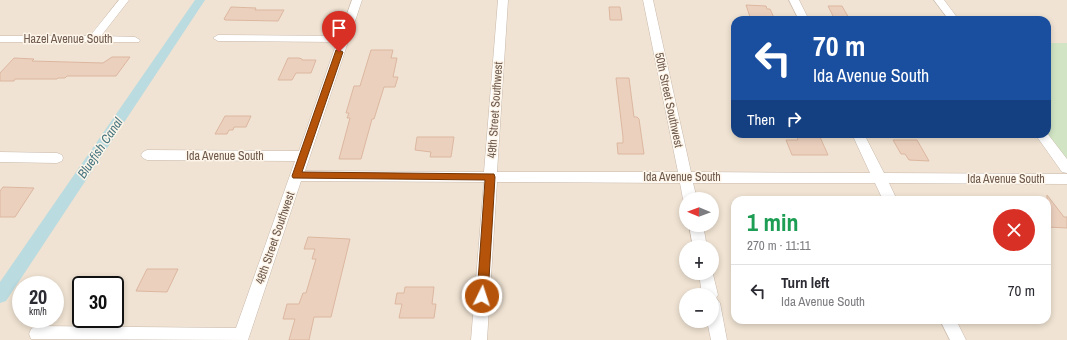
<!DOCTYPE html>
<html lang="en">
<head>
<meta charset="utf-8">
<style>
	:root { --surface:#fff; --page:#f2f2f3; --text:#2b2b33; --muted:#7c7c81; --line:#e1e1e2 }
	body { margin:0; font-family:"Archivo Narrow",sans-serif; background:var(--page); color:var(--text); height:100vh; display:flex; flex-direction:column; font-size:15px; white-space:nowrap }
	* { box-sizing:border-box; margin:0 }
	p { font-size:13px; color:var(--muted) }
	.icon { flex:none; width:22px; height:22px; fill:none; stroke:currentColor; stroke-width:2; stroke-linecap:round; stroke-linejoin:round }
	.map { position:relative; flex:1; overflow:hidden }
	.drawer { position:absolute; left:731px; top:196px; width:320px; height:128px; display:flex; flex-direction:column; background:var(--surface); border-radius:12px; box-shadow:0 2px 6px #0003 }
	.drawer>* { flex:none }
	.hud { position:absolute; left:731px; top:16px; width:320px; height:122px; border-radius:12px; box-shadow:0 2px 6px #0003; background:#1a4fa0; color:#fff; overflow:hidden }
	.needle { width:26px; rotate:271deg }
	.tools { position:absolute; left:679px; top:192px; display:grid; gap:8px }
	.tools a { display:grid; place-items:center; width:40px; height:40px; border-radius:50%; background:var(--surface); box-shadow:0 2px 6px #0003; font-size:20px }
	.speed { position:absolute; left:12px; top:276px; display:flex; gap:8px; font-size:20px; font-weight:700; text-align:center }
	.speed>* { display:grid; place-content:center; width:52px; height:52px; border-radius:50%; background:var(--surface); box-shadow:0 2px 6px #0003; line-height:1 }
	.speed small { font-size:10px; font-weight:400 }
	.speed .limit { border:2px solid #111; border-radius:6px; background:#fff; color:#111 }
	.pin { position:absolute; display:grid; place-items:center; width:34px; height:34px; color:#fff; margin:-41px -17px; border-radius:50% 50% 50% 0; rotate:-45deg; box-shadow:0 0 4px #0007 }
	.pin .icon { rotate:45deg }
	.me { position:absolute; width:44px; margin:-22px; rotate:4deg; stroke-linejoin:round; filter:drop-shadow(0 0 3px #0008) }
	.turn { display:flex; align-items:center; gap:14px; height:84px; padding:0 16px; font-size:18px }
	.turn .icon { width:52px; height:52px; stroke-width:2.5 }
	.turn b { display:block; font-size:28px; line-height:34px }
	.then { display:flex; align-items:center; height:38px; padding:0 16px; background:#0003; gap:8px; font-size:15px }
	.round { display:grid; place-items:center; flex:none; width:42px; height:42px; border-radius:21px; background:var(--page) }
	.head { display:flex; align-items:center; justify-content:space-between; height:68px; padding:0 16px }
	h1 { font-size:24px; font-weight:700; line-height:30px; color:#1e9e55 }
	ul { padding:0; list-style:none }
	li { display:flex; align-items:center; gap:12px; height:52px; padding:0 16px; border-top:1px solid var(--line) }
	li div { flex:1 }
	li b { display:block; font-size:15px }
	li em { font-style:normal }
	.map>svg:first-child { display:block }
</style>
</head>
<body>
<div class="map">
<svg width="1067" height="340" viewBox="0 0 1067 340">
	<rect width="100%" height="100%" fill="#f9f1e3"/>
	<!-- residential -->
	<path fill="#f0e3d3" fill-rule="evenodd" d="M0,0H1067V43H1047V20H735V134H1041L1067,168V340H0ZM686,199H712V225H686ZM735,200H1047V320H735ZM686,247H712V273H686ZM21,285H55V319H21ZM81,285H115V319H81ZM686,295H712V321H686Z"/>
	<!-- green -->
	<path fill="#d1e5c4" d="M1047,43H1067V168L1047,134Z"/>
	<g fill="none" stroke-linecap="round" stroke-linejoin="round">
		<!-- canal -->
		<path fill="#badbe0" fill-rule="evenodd" d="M195,0H205L6,301L0,303V282Z"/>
	</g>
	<!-- building -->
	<path fill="#ecd0be" stroke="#dcb7a0" d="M746,5L766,6L767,9H770L775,20H751Z
		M828,6H842L850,20H835Z
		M231,7L256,8L255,10H284L278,21L225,20L224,19Z
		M609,7H620L622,20H610Z
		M371,50H393L391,58H397L393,77H398L395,87H384L374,119H372L361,159H339L350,118H347L349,113H346L354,86H360Z
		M112,57H130L116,76H67L65,78H58L57,79H15L14,81H0V73L14,58L34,59L32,61L103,63Z
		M288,58H299L302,59V60H316L311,73H296L292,80H278Z
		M616,78H629L634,117H637L639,119L644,154H618L617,143H623V137Z
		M225,116H251L246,127H234L233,130H229L227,134H215Z
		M417,137H454L451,157H430L431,152L415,150Z
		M797,137H820L828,155H792L786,140H798Z
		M893,140H917L929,161L909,160L905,154H901Z
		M3,187L34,188L15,217H0V191Z
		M1047,195L1064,217H1067V228L1047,227Z
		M308,237L350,239L331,317H314L309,340H289L295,319H283L287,304H299L303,293H306L316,259H312L315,249H304Z
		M147,269H178L167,292L136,291Z
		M405,287H434L432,304H436L434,318H399L402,304H395L397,293H404Z"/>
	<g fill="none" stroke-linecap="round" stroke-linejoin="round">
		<!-- minor casing -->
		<g stroke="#c9b9ab" stroke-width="1">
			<path id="minor" d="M119,0H129L101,36L135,37L140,40L139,42H0V36H90Z
				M352,0H362L305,171L484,172L498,0H508L497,172H678L643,0H653L691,172L870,173L852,134H864L884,173L1067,174V184L889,183L897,200H883L875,183H693L697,199H686V203L683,199L680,183L497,182L487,340H471L484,182L301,181L248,340L31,339L29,334L31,329L37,326L236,328L295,161L147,160L143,158L141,155L143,152L147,150L299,151L337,42L218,41L213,38L218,35L339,36Z
				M789,0H799L809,20H799Z
				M934,0H944L959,20H949Z
				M1047,133L1067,159V173L1062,172L1035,134Z
				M0,152L57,153L62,155L63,158L62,161L57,163L0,162Z
				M689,225H703L707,247H693Z
				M712,270L718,295L716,298L720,303L727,340H711L707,321H712V295H702L699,273H712Z
				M940,320H956L966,340H950Z"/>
		</g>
		<!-- minor -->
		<use href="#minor" fill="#fff" fill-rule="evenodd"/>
	</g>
	<!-- route -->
	<path fill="#b45309" stroke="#753606" d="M336,50H339L343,52L302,172L494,174L495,177L488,296L486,299L482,300L478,299L477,296L485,180L293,178L292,176Z"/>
	<g text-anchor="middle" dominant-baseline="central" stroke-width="3" stroke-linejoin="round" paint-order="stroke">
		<!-- street labels -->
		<g font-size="12" fill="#6e594c" stroke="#fdf5e9">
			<text x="68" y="39">Hazel Avenue South</text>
			<text transform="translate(669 100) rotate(78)">50th Street Southwest</text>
			<text transform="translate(495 110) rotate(-86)">49th Street Southwest</text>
			<text x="225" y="156">Ida Avenue South</text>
			<text x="682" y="177">Ida Avenue South</text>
			<text x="1006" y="179">Ida Avenue South</text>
			<text transform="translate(275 238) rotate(-71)">48th Street Southwest</text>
		</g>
		<!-- water labels -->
		<g font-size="13" font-style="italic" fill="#487680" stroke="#fdf5e9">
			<text transform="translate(100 148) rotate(-56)">Bluefish Canal</text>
		</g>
	</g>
</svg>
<div class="tools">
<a><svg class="needle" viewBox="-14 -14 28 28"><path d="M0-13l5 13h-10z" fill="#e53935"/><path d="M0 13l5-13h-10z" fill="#7c7c81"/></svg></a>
<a>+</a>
<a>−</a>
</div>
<div class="speed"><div>20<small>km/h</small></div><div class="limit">30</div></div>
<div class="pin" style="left:339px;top:52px;background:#d93025"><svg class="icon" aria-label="arrive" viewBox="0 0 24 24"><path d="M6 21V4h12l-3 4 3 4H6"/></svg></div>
<svg class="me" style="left:482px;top:296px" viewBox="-20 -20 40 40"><circle r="17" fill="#b45309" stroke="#fff" stroke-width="3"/><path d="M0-11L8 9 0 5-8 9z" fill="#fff"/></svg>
<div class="hud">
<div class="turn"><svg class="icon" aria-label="left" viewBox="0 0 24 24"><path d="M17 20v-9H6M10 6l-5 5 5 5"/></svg><div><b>70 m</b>Ida Avenue South</div></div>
<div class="then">Then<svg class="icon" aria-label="right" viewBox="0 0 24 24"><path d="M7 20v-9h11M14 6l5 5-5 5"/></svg></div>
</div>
<section class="drawer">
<div class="head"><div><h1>1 min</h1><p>270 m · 11:11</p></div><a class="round" style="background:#d93025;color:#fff"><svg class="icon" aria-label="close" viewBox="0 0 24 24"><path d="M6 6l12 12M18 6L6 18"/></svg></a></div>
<ul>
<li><svg class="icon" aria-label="left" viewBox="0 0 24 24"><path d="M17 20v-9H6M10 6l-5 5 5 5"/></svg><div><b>Turn left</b><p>Ida Avenue South</p></div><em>70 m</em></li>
</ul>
</section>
</div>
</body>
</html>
